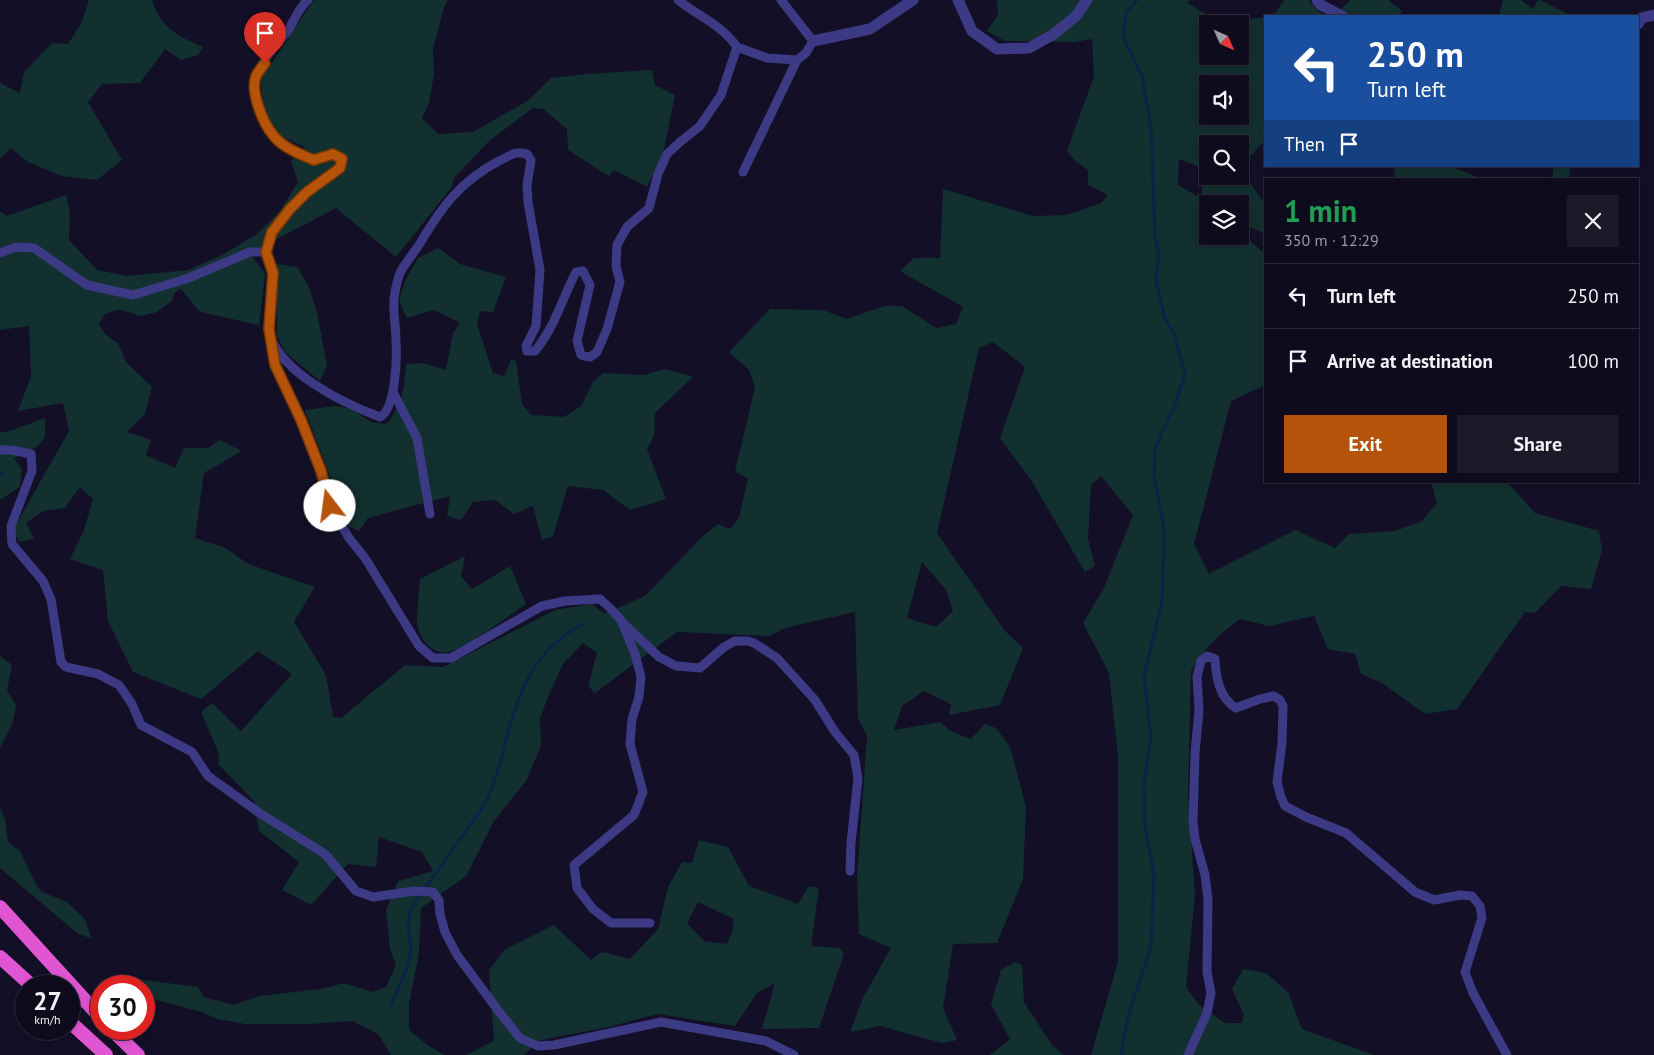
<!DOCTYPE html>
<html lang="en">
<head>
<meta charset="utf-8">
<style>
	:root { --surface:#0e0b1c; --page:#1c1929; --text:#f1f3f6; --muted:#9b9ba3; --line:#2e2b3b; --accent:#b45309 }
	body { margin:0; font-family:"PT Sans",sans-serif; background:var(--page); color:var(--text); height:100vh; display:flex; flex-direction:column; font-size:19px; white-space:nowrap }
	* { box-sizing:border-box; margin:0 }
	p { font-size:16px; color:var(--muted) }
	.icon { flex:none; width:28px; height:28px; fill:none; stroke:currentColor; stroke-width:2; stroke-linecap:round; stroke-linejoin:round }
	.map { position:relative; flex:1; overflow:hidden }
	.drawer { position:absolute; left:1264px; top:178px; width:375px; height:305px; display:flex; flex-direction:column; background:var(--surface); border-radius:0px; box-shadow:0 2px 8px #0003,0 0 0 1px var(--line) }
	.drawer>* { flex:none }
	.banner { position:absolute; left:1264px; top:15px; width:375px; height:152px; border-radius:0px; box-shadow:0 2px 8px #0003,0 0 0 1px var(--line); background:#1a4fa0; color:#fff; overflow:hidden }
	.needle { width:32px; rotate:135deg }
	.buttons { position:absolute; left:1199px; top:15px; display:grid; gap:10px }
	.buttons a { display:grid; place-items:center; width:50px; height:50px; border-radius:0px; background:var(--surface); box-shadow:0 2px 8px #0003,0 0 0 1px var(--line); font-size:25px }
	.speed { position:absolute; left:15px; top:975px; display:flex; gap:10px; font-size:25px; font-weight:700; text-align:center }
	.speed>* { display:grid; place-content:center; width:65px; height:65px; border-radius:50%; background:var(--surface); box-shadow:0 2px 8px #0003,0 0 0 1px var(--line); line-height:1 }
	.speed small { font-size:12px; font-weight:400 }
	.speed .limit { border:8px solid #d22; background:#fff; color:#111 }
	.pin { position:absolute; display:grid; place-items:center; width:42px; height:42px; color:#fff; margin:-51px -21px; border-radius:50% 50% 50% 0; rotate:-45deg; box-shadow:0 0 5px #0007 }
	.pin .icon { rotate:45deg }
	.me { position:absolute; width:55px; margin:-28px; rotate:345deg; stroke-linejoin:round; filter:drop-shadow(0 0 4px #0008) }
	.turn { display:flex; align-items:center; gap:18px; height:105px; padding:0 20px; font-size:22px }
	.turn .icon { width:65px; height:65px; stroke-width:2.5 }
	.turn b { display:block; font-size:35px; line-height:42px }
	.then { display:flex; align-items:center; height:48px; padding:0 20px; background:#0003; gap:10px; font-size:19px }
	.round { display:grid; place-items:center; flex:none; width:52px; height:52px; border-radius:0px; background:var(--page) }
	.headline { display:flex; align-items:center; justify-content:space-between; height:85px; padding:0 20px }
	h1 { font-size:30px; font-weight:800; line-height:38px; color:#1e9e55 }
	.cta { display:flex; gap:10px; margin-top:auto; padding:10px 20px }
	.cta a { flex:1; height:58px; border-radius:0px; background:var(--accent); color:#fff; font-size:20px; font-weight:800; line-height:58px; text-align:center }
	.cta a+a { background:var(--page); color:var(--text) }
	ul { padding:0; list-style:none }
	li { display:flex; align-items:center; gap:15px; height:65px; padding:0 20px; border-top:1px solid var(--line) }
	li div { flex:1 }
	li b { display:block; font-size:19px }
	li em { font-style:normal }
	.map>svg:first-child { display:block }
</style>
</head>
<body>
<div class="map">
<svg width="1654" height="1055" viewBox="0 0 1654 1055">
	<rect width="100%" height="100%" fill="#130f26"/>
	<!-- green -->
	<path fill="#12302f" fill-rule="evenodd" d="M89,0H152C160,28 178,36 203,47L198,55L181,60L165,49L140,83L102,84L88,102L122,160L97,180L62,176L28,162L11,148L0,159V81L2,84L20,93L24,72L52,43L68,44L81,24Z
		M317,0H448L444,7L433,49L434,74L429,103L422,118L438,134L473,132L529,100L551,78L587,74L652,70L655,85L675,95L663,154L647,187L614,170L609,176L568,150L567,129L543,109L533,108L489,141L455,177L451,188L396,257L336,208L250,253L265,274L259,325L200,312L181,289L175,292L172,301L157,312L141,316L118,309L104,315L99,325L106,335L118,343L126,362L152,387L145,414L127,432L151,440L146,455L175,468L184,448H208L219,440L242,451L204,473L195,538L226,548L248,564L315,587L294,622L326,675L333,717L341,718L405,665L443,667L555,610L592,604L604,614L645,596L702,537L718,524L730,529L739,517L748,478L735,472L755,387L749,370L729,352L770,309L823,310L847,319L884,306H902L936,328L956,324L963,307L900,271L914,258H940L943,189L1033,216L1067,215L1101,203L1108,195L1088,185V170L1074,160L1067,151L1094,76L1092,39L1074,42L1005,41L987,31L998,15L997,0H1190L1188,3L1221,24L1265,17V140L1240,168V144H1208V176H1240V169L1265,204V234L1240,222V204H1208V236H1240V232L1265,254V383L1263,386L1231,401L1194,544L1209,574L1295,530L1335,548L1349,534L1395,531L1422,521L1437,503L1431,481H1509L1510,485L1535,513L1599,531L1602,550L1591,589L1561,586L1535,613L1525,612L1457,709L1425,714L1382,683L1361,674L1355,654L1328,649L1314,616L1269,626L1240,619C1221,633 1203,649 1191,671L1188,796L1195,895L1186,987L1198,1004L1225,1023H1242L1244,1015L1232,989L1243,969L1266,973L1288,992L1302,1029L1374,1055H1091L1118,962V757L1109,673L1083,623L1103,590L1133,515L1101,476L1091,485L1088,539L1095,566L1085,572L1031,480L1000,438L1025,367L993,342L979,348L937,533L1005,631L1023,648L1000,705L949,715L951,704L924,691L902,706L894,730L941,722L950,731L971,739L985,724L996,728L1010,747L1026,807L1023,879L997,943L953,944L943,1008L957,1040L942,1043L880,1026L850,1032L863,998L891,948L859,934L857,878L867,736L858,718L855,612L785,628L769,636L677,632L595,693L588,686L597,653L583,643L563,664L550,692L540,718L541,746L526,781L494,821L466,876L421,908L419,953L409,1004V1030L429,1046L445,1055H391L379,1035L353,1021L308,1024H245L217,1019L202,1012L144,997V986H134L136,979L198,987L204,997L234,1005L259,996L321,989L344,983L373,992L386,987L396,965L390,949L386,910L398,881L433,871L422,852L379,837L376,867L348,864L311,905L282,890L299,862L259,831L254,801L218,764L219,754L201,712L212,703L241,731L292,674L258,651L201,699L133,672L108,621L103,570L70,559L84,530L93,499L80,487L65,508L43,511L26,523L34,539L19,542L14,528L69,431L63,403L18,411L31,376L29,326L0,330V211L7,216L66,195L70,213L69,240L97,270L128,276L188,270L224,254L257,234L280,211L298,182L291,161L305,147L280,136L263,109L261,79L313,1ZM1208,24H1240V56H1208ZM1208,84H1240V116H1208ZM1179,159L1202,168V199L1178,185ZM922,562L946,590L953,611L936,627L907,618Z
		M1284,0H1308L1321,13L1329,16H1273Z
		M1350,0H1388L1402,11L1399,16H1335Z
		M1503,0H1521L1533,9L1538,0H1540L1572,16H1499Z
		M1395,166H1449L1483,179H1394Z
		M1553,166H1569L1570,179H1550L1553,174Z
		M438,248L460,264L506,277L493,312L480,311L477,324L493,373L504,376L511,360L516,361L522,404L531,415L564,417L581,406L593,382L603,373L644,375L665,369L693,377L655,413L654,436L647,449L666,499L630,510L603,490L568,486L553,536L542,540L533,506L514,514L495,500L473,502L461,520L447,516L450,496L368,518L359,531L346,525L335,490L305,410L336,406L351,409L371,422L387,424C403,402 404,390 406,364L422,363L446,370L453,333L460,323L434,310L407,318L399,301L405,281L418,258Z
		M277,264L297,267L308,285L317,312L327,366L320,381L285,352L277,336Z
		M45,418V437L38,446L14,458L22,470L20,487L0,500V432H7Z
		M465,556L461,576L472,589L510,566L526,604C511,614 464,650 448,652C430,655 418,637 417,621C417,607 419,593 420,579Z
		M0,656L12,665L7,691L16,705L13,722L0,748Z
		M0,808L5,819L8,842L20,851L37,886L42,892L67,902L84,918L92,939L77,933L0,868Z
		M699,840L728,847L749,886L798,904L809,886L819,888L811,946L840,948L844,954L819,1028L762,1029L775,983L757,993L735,1026L657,1014L609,1027L541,1040L524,1055H466L494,1041L489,970L504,950L554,925L591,960L602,952L630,959L658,929L668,887L682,862L692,863ZM698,902L734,919L732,932L727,944L704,941L687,923Z
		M1015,962L1022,965L1024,1002L1052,1045L1064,1055H990L1010,1039L991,1004L1001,970Z"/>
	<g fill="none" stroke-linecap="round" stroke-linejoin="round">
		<!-- stream -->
		<path stroke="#0c2248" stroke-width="3" d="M0,475L2,474
			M391,1006L408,965L411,951L408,923L411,908C426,887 442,865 457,843C468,828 480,813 489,796C495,781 499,767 503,752C518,695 529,652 585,623
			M1121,1055L1128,1016L1151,947L1154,874L1145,826L1144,782L1151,737L1144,675L1162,602L1164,542L1163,521L1154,478L1155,450L1177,399L1185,374L1175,336L1165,318L1156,281L1159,254L1155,237L1151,128L1142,76L1123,37L1126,13L1137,0"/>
		<!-- minor -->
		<path stroke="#3d3a85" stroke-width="9" d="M308,0C298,8 294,22 287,32C276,45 263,60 256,76C250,92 264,125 275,136C286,148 299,154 314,160L333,154L342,159C338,174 320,181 308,192C295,203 281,217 273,232C260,253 273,257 273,275C273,292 267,311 269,328C273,370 345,404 380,417C396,409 397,357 396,341C396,327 393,314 394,299C395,291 397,281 400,273C405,263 413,254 419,245C441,208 460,181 499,161C511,155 514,151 527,154L531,160L527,185L528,202L540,270L536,326L526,346L527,351H535C555,327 562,299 576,272L583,271L590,285L577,341L581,355L590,357L597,352L607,329L620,282L616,266L617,245L627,227L649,208L658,174L667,154L680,142L700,126L721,95L737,47C722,25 698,16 678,0
			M737,47L767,58L797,60L806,53L813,41L781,0
			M743,172L797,60
			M0,253L16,247L34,248L87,285L133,295L186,279L250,252H266
			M272,344L275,365L301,420L321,471L330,506L349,538L365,558L419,646L433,658H451L542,606L565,601L600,599L609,607L621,620L635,654L641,677L639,697L632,719L630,744L643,792L634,815L574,865L577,888L593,909L611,923H650
			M393,392L417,438L430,514
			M0,450H11L31,454L32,471L11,526L12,544L43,581L51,599L61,662L66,667L98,674L119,685L132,704L141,725L192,752L208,776L261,814L325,854L356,891L373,897L414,891L433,892L439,900L440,914L445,932L457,955L500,1013L520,1038L538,1046L554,1045L661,1022L766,1041L794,1055
			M624,624L659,657L676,666L700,668L724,647L735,641H748L754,643L777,658L815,700L835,732L854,755L858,778L851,843L850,871
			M1188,1055L1207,1013L1211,993L1207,972L1208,900L1205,875L1195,839L1193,822L1195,753L1199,710L1197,677L1201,661L1207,656L1215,659C1216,677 1219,698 1236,708L1260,699L1274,696L1280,700L1283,706L1282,743L1277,782L1281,797L1285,806L1306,817L1346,833L1415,892L1434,900L1460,895L1472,896L1480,906L1482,918L1465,972L1473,993L1507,1055"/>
		<!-- tertiary -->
		<path stroke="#3d3a85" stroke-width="11" d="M958,0L972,31L997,49L1029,48L1054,34L1076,16L1087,0
			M1317,0L1321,5L1342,16
			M1638,24L1641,18L1654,15
			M813,41L870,29L913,0"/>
		<!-- trunk -->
		<path stroke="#e055d1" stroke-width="14" d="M0,907L101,1018
			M0,957L32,986
			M69,1021L106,1055
			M111,1029L138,1055"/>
	</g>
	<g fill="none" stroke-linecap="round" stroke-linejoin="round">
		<!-- route casing -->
		<g stroke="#753606" stroke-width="12">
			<path id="route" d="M265,63C262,67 258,72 256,76C250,92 263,123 273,135C283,148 300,154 314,160L333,154L342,159L340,168L307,192L290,209L272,232L266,252L273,273L269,329L275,365L301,420L321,471L330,506"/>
		</g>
		<!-- route -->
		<use href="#route" stroke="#b45309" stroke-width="9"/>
	</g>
</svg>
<div class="buttons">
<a><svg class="needle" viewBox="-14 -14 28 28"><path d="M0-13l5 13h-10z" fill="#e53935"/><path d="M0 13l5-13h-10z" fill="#9b9ba3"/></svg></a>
<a><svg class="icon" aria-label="sound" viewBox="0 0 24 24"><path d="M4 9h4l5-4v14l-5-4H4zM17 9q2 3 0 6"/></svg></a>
<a><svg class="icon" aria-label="search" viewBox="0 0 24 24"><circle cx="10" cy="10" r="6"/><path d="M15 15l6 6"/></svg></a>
<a><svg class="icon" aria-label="layers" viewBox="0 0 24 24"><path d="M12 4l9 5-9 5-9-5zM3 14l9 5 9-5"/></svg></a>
</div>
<div class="speed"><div>27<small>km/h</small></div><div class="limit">30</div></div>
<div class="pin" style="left:265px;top:63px;background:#d93025"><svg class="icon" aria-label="arrive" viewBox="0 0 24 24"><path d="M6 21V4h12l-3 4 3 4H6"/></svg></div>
<svg class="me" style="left:330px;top:506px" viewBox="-20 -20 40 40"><circle r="19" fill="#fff"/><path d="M0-13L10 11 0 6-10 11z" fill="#b45309"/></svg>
<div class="banner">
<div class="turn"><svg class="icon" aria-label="left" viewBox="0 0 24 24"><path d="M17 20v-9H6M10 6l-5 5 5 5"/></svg><div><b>250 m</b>Turn left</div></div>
<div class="then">Then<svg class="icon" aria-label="arrive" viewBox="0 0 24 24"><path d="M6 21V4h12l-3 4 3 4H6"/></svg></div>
</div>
<section class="drawer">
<div class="headline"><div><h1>1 min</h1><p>350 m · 12:29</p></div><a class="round"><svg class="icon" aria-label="close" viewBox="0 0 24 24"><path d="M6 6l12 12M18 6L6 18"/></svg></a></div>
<ul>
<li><svg class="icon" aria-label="left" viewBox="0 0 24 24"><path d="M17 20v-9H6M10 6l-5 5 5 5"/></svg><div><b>Turn left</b></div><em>250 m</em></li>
<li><svg class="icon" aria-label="arrive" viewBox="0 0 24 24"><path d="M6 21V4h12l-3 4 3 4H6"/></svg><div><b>Arrive at destination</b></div><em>100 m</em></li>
</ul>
<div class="cta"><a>Exit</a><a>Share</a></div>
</section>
</div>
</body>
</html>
